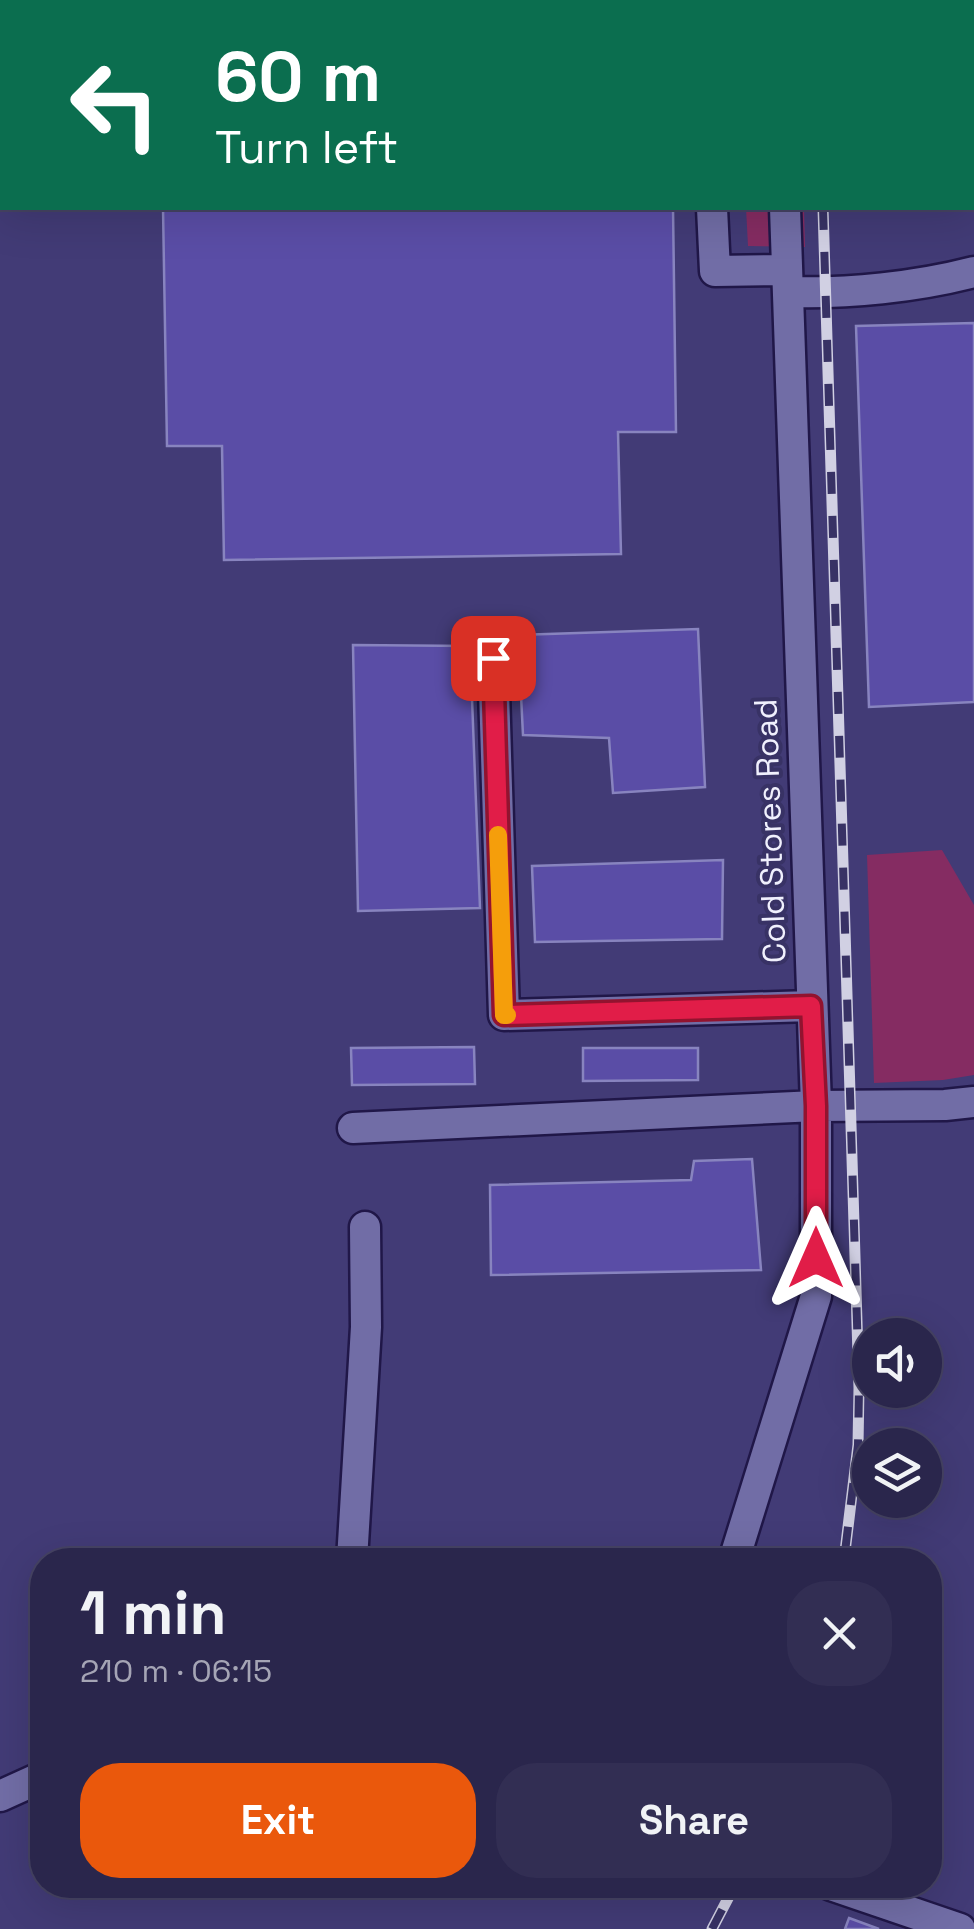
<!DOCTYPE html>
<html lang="en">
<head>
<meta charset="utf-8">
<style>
	:root { --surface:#2a264c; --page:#322e53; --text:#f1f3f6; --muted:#a5a5b5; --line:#464364; --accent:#ea580c }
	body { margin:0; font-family:"Space Grotesk",sans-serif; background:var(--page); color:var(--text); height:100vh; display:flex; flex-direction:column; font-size:38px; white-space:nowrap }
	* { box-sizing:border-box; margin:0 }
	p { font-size:32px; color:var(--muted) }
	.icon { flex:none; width:55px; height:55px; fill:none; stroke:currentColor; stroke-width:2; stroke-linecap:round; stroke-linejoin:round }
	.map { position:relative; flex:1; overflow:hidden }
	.side { position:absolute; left:30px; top:1548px; width:912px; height:350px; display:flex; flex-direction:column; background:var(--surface); border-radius:40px; box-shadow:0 10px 40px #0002,0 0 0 2px var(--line) }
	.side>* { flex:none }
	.guide { position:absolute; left:0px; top:0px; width:975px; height:210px; box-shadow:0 10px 40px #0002,0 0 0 2px var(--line); background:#0b6e4f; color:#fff; overflow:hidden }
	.controls { position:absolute; left:852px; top:1318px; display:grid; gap:20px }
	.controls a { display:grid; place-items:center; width:90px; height:90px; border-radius:50%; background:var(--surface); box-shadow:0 10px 40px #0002,0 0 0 2px var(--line); font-size:50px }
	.pin { position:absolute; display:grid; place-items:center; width:85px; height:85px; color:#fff; margin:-42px; border-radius:20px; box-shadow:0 5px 15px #0006 }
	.me { position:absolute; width:110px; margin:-55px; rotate:0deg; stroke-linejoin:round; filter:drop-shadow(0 0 8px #0008) }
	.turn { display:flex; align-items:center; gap:35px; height:210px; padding:0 50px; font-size:45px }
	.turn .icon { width:130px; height:130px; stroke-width:2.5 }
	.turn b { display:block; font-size:70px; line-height:85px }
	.round { display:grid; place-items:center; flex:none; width:105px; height:105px; border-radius:40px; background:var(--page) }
	.head { display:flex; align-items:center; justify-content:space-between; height:170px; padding:0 50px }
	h1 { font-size:60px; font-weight:800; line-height:75px }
	.button { display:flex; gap:20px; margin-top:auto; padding:20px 50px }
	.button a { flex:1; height:115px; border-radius:40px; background:var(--accent); color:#fff; font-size:40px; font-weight:800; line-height:115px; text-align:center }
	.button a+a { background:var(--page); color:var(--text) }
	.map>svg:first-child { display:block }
</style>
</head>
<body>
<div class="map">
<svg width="974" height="1929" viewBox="0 0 974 1929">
	<rect width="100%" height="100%" fill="#383265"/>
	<!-- built -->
	<path fill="#423b76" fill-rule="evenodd" d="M0,0H974V1929H0ZM2,2H972V208H2ZM870,1335H925V1390H870ZM870,1445H925V1500H870ZM42,1560H930V1885H42Z"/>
	<!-- green -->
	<path fill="#852c62" d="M513,0H797V2H494Z
		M746,208H804L805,247L748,246Z
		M942,850L974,905V1075L943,1080L874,1083L867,855Z"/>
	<!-- building -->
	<path fill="#5a4da6" stroke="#8884bf" stroke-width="2.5" d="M163,208H673L676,432H618L621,554L224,560L222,446H167Z
		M974,323V702L869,707L856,326Z
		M698,629L705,787L613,793L609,738L523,735L518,635Z
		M353,645L470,646L480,908L358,911Z
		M723,860L722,939L535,942L532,866Z
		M474,1047L475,1084L352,1085L351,1048Z
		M583,1048H698V1080L583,1081Z
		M752,1159L761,1270L491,1275L490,1185L691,1180L694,1161Z
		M849,1918L879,1929H845Z"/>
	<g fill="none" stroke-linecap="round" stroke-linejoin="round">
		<!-- minor casing -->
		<g stroke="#201748" stroke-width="35">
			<path id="minor" d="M778,0V2
				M712,208L715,271L787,270
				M788,292C848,294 916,287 974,272
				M493,658L504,1015L811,1006
				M353,1128L816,1106L945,1105L974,1102
				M352,1560L366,1327L365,1227
				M734,1560L816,1296V1106L785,208
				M0,1796L42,1777
				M831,1885L960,1929"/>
		</g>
		<!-- minor -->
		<use href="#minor" stroke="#716da6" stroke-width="30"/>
		<!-- rail casing -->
		<g stroke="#d1d0e3" stroke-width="11">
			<path id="rail" d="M816,0V2
				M823,208L859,1388L858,1445L844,1560
				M712,1929L735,1885"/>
		</g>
		<!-- rail -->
		<use href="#rail" stroke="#383265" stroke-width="8" stroke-dasharray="22" stroke-linecap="butt"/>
	</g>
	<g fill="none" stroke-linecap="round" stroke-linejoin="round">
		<!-- route casing -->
		<g stroke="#92132f" stroke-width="25">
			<path id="route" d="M493,658L504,1015L811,1006L816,1106V1258"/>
		</g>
		<!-- route -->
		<use href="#route" stroke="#e11d48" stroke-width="18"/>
		<!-- slow -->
		<path stroke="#f59e0b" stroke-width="18" d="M498,835L504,1015H507"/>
	</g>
	<g text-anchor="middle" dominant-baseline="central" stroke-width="8" stroke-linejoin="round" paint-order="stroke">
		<!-- street labels -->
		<g font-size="32" fill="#f0f0fd" stroke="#383265">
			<text transform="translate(770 831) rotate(-92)">Cold Stores Road</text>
		</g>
	</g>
</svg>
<div class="controls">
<a><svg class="icon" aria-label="sound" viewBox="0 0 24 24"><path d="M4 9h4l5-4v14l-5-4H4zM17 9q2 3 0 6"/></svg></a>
<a><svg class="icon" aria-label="layers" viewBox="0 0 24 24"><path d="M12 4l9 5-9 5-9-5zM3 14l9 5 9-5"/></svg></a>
</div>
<div class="pin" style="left:493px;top:658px;background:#d93025"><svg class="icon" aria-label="arrive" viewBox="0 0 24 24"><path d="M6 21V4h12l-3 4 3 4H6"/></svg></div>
<svg class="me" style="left:816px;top:1258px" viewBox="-20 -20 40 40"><path d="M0-17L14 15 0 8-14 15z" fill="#e11d48" stroke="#fff" stroke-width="4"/></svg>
<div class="guide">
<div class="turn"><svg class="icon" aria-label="left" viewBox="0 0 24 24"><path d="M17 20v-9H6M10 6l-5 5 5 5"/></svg><div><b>60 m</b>Turn left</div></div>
</div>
<section class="side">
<div class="head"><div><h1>1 min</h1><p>210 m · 06:15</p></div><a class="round"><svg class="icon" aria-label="close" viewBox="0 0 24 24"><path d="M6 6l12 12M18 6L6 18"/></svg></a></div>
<div class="button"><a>Exit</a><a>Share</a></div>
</section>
</div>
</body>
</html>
